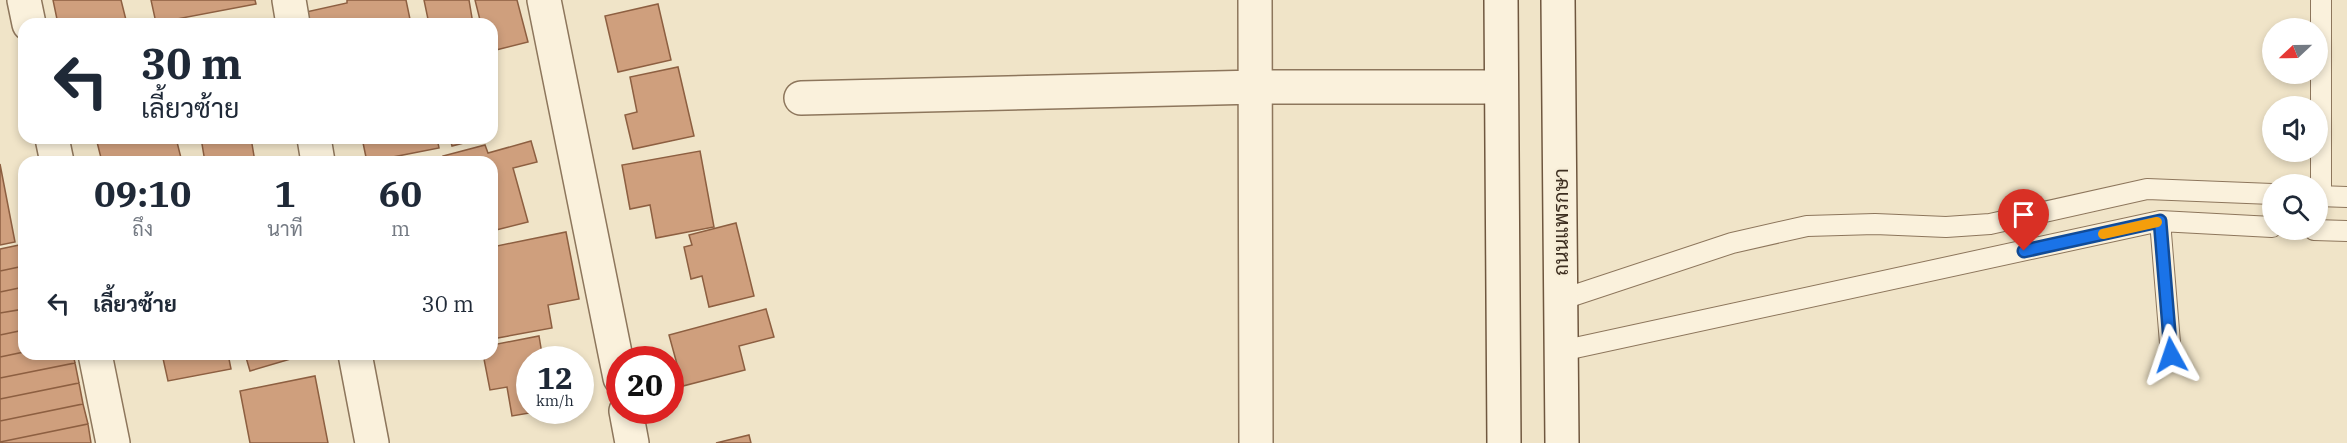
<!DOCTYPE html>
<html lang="th">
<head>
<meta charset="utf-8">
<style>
	:root { --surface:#fff; --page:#f2f2f3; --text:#1f2937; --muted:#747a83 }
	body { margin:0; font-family:"IBM Plex Serif",Sarabun,serif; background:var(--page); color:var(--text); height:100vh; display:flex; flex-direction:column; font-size:22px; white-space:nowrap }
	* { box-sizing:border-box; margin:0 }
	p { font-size:20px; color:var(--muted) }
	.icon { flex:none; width:33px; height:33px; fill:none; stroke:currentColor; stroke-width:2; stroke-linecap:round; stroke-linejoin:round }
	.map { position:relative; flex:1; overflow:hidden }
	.sheet { position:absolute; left:18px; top:156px; width:480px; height:204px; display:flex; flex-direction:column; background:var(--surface); border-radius:18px; box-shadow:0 3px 9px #0003 }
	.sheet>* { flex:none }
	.banner { position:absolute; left:18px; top:18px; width:480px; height:126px; border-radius:18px; box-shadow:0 3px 9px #0003; background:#fff; color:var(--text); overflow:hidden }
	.needle { width:39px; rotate:248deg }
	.controls { position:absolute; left:2262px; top:18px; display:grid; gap:12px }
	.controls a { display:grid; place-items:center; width:66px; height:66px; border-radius:50%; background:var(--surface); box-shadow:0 3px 9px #0003; font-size:30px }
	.speed { position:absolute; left:516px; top:346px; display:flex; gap:12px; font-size:30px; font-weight:700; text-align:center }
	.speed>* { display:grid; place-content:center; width:78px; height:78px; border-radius:50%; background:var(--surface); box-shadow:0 3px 9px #0003; line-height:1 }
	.speed small { font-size:15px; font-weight:400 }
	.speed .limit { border:9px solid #d22; background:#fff; color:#111 }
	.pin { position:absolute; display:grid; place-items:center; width:51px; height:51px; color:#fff; margin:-62px -26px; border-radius:50% 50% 50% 0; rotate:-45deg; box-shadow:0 0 6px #0007 }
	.pin .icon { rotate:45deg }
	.me { position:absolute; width:66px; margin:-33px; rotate:355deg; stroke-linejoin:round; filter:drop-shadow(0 0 4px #0008) }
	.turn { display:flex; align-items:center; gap:21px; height:126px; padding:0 24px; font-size:27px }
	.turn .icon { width:78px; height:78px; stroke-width:2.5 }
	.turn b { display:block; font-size:42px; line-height:51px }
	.eta { display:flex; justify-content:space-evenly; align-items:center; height:102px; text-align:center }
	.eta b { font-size:36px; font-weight:700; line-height:42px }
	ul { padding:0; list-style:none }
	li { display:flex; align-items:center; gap:18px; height:90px; padding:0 24px }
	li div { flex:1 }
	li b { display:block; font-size:22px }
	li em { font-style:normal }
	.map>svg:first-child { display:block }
</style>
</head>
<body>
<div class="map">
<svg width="2347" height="443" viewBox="0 0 2347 443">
	<rect width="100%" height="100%" fill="#f0e4c8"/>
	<!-- building -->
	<path fill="#cf9f7d" stroke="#8d5f41" stroke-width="1.5" d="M53,0H121L127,24H58Z
		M151,0H255L256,4L156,23Z
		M347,0H406L411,24H309L306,12L347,3Z
		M424,0H469L473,24H429Z
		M475,0H517L528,42L492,51V24H481Z
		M658,4L671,60L618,72L605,16Z
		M678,67L694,136L633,149L625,115L637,112L630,77Z
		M96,138H176L182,162H130L129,159L102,162Z
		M201,138H251L255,162H205Z
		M362,138H437L439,148L367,162Z
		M450,138H483L452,146Z
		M531,141L537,162L513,168L528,222L492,231V162H445L443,156L485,145L488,153Z
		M700,151L714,227L656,238L650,205L630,209L622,165Z
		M0,164L15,242L0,245Z
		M736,223L754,296L709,307L702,276L691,279L684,247L692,245L689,235Z
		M566,232L579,299L548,305L552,328L492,339V247Z
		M24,244V266L0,271V249Z
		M24,266V287L0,292V271Z
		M24,287V309L0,313V292Z
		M24,309V330L0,335V313Z
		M766,309L774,337L739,346L745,370L683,386L669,335Z
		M24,330V352L0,357V335Z
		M539,336L543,360H530V411H541L512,416L507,387L490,390L483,354H492V345Z
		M24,352V354H73L75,363L0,378V357Z
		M162,354H228L231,369L168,381Z
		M245,354H293L294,358L250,371Z
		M75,363L79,383L0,399V378Z
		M315,376L328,443H250L240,391Z
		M79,383L83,404L0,421V399Z
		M83,404L88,424L0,442V421Z
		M88,424L91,443H0V442Z
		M749,435L751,443H716Z"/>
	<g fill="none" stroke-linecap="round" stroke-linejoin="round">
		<!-- service casing -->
		<g stroke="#8d765c" stroke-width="22">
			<path id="service" d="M2321,0V196
				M2318,196L2347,197
				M2160,221L2171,355
				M2314,230L2347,231
				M1560,300L1732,243L1807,226L1875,224L1946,227L1990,224L2147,189L2272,194
				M1561,351L2160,221L2272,227"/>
		</g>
		<!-- minor casing -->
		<g stroke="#8d765c" stroke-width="36">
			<path id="minor" d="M24,0L29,24
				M289,0L293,24
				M544,0L620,378
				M1255,0L1256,443
				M801,98L1257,87H1501
				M52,138L57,162
				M314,138L318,162
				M95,354L113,443
				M355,354L372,443
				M626,411L632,443"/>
		</g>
		<!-- secondary casing -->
		<g stroke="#6f573f" stroke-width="36">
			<path id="secondary" d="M1501,0L1504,443
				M1558,0L1562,443"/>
		</g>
		<!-- service -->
		<use href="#service" stroke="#faf1dc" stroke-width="20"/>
		<!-- minor -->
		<use href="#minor" stroke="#faf1dc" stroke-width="33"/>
		<!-- secondary -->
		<use href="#secondary" stroke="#faf1dc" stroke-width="33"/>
	</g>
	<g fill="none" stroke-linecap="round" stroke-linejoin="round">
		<!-- route casing -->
		<g stroke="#114b97" stroke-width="15">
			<path id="route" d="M2024,251L2160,221L2171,355"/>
		</g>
		<!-- route -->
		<use href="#route" stroke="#1a73e8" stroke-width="10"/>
		<!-- slow -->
		<path stroke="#f59e0b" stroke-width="10" d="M2103,234L2157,222"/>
	</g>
	<g text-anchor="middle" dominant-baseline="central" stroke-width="4.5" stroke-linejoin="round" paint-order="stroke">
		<!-- street labels -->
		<g font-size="20" fill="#3d2e20" stroke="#f7eed8">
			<text transform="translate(1560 222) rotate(-90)">ถนนแพรกษา</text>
		</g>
	</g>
</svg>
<div class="controls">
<a><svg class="needle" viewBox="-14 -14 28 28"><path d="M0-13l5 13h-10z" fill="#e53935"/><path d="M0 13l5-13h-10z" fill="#747a83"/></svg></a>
<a><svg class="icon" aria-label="sound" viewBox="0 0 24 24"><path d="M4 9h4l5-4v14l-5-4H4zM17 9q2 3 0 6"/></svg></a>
<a><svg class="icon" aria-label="search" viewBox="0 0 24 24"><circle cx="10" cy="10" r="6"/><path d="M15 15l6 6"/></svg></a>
</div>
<div class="speed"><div>12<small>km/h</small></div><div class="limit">20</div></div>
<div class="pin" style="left:2024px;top:251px;background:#d93025"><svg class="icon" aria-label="arrive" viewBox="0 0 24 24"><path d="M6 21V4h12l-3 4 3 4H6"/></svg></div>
<svg class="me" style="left:2171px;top:355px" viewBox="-20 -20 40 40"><path d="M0-17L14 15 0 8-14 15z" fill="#1a73e8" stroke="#fff" stroke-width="4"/></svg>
<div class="banner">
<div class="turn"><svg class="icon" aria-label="left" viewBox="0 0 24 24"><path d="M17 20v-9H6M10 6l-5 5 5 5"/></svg><div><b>30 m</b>เลี้ยวซ้าย</div></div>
</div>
<section class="sheet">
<div class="eta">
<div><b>09:10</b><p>ถึง</p></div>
<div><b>1</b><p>นาที</p></div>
<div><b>60</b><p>m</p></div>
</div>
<ul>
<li><svg class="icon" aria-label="left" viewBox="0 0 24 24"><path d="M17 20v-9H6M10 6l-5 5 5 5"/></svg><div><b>เลี้ยวซ้าย</b></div><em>30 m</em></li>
</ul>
</section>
</div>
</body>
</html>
